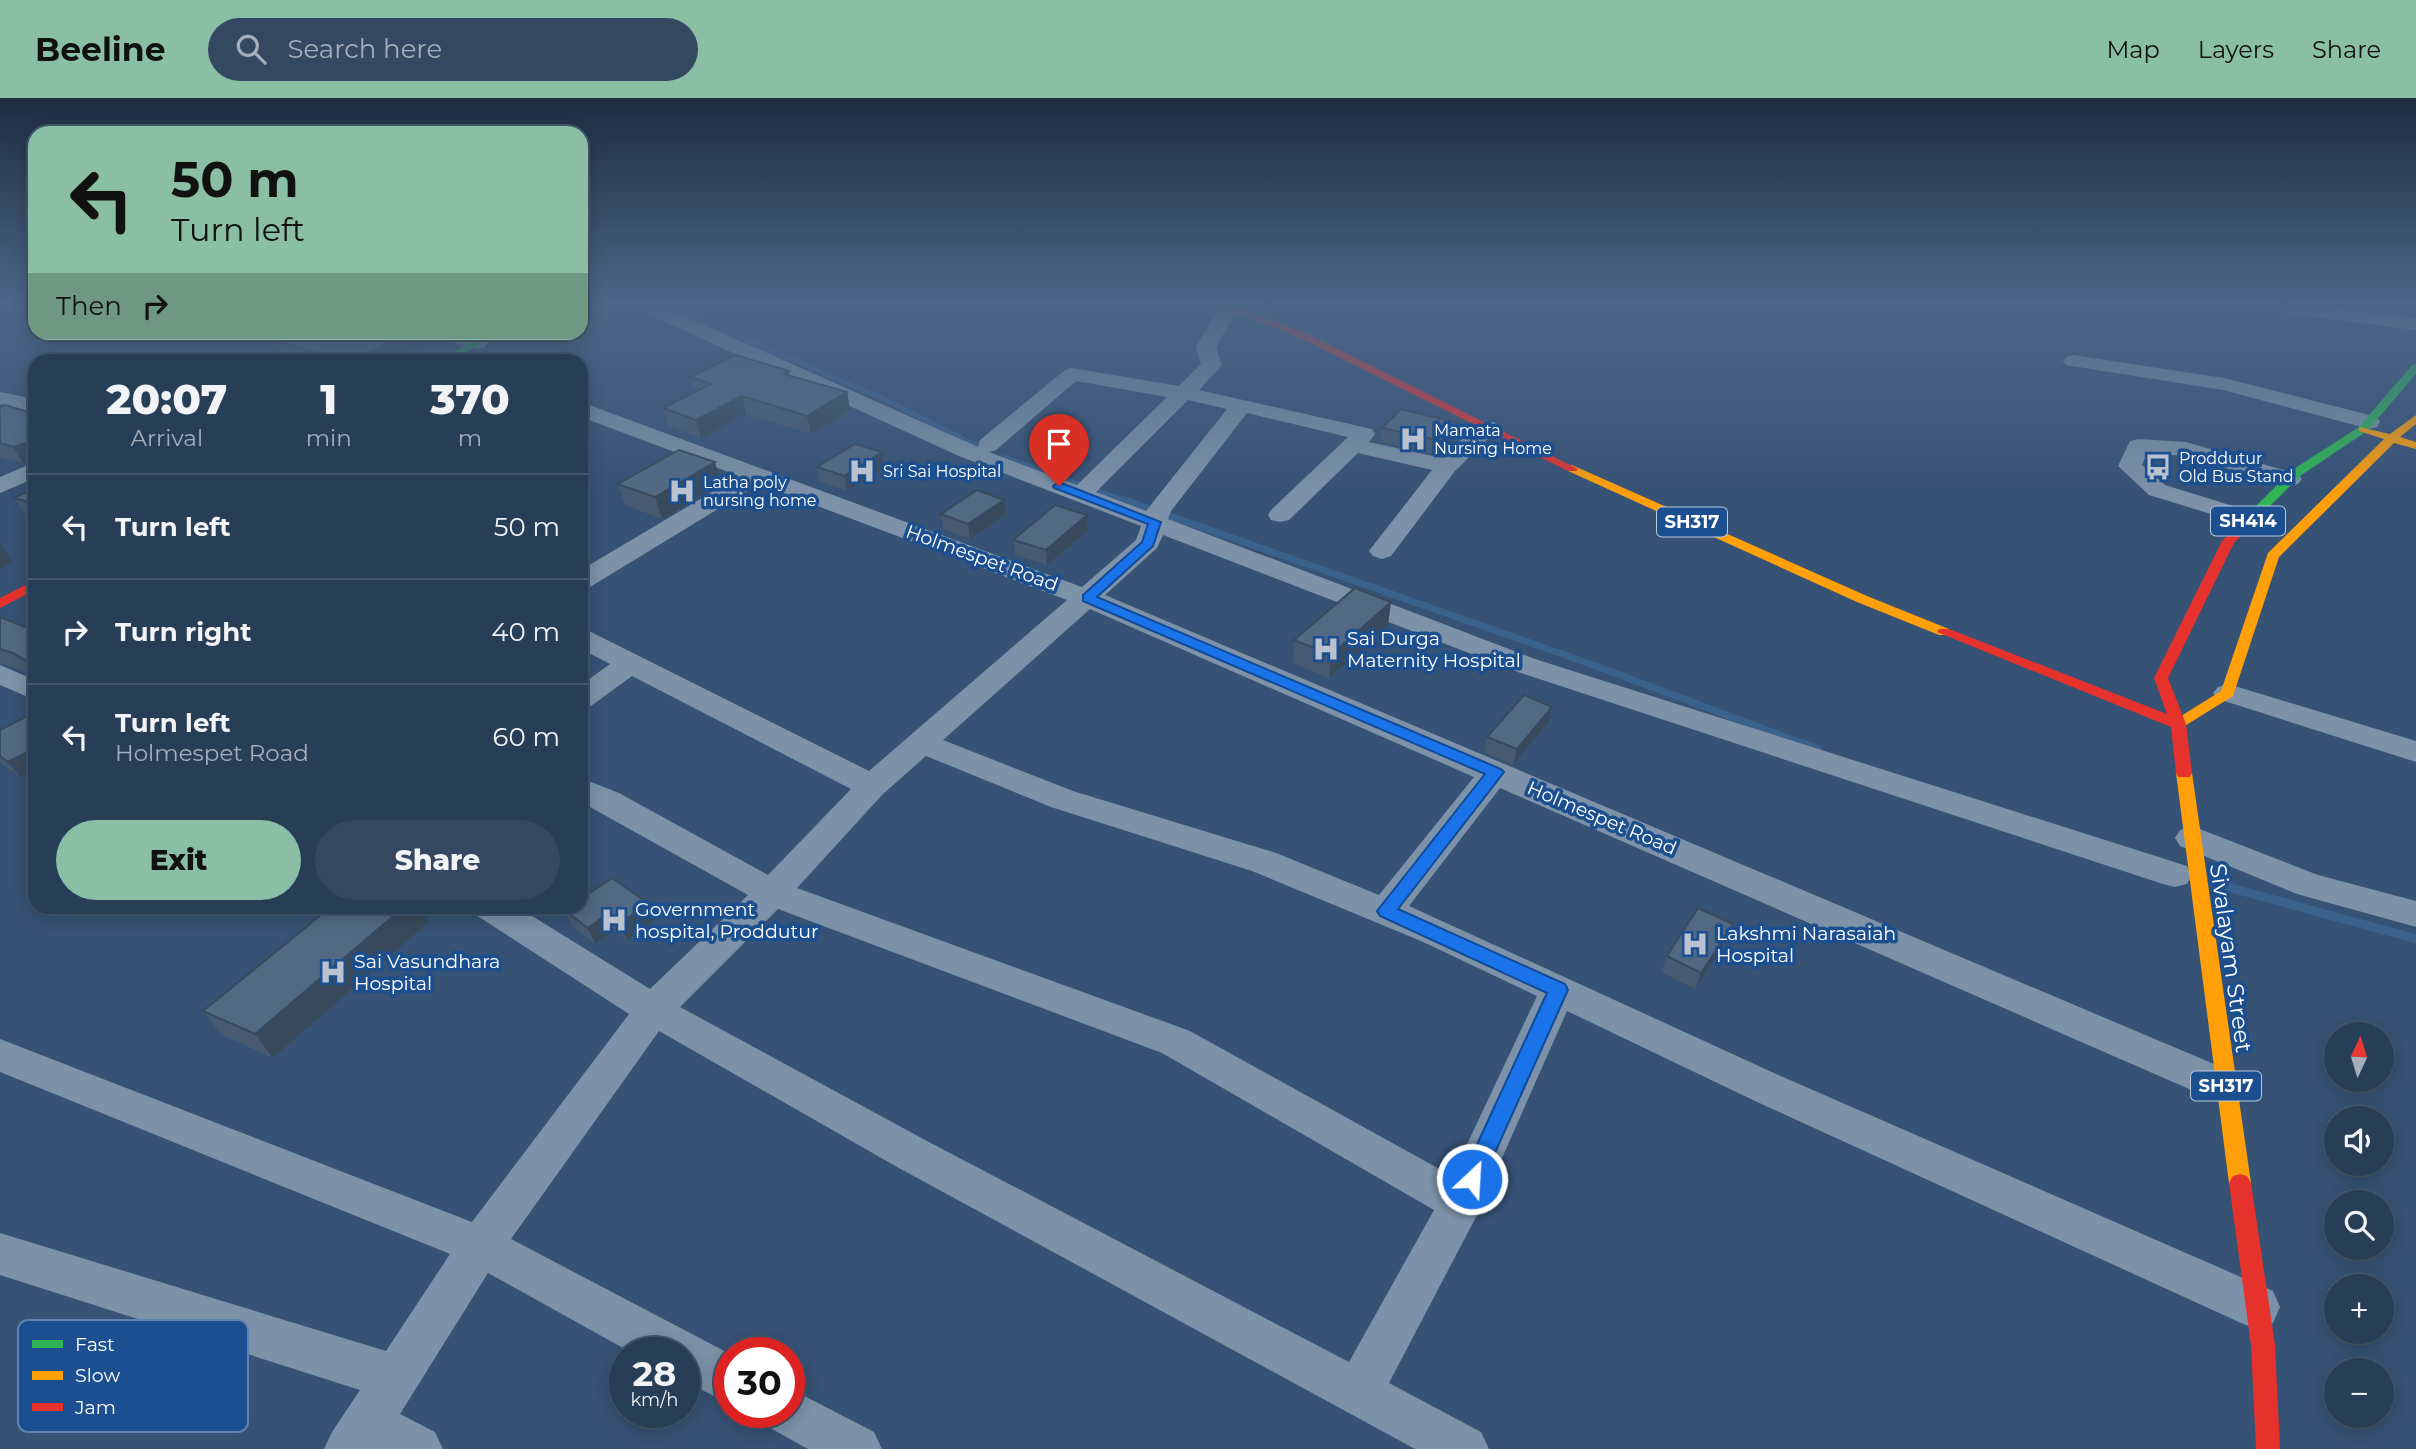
<!DOCTYPE html>
<html lang="en">
<head>
<meta charset="utf-8">
<style>
	:root { --surface:#283e57; --page:#344961; --text:#f1f3f6; --muted:#a5aeba; --line:#44576d; --accent:#8abfa5 }
	body { margin:0; font-family:Montserrat,sans-serif; background:var(--page); color:var(--text); height:100vh; display:flex; flex-direction:column; font-size:26px; white-space:nowrap }
	* { box-sizing:border-box; margin:0 }
	p { font-size:23px; color:var(--muted) }
	.icon { flex:none; width:38px; height:38px; fill:none; stroke:currentColor; stroke-width:2; stroke-linecap:round; stroke-linejoin:round }
	.map { position:relative; flex:1; overflow:hidden }
	.panel { position:absolute; left:28px; top:256px; width:560px; height:560px; display:flex; flex-direction:column; background:var(--surface); border-radius:21px; box-shadow:0 4px 18px #0003,0 0 0 2px var(--line) }
	.panel>* { flex:none }
	.guide { position:absolute; left:28px; top:28px; width:560px; height:214px; border-radius:21px; box-shadow:0 4px 18px #0003,0 0 0 2px var(--line); background:#8abfa5; color:#111; overflow:hidden }
	.needle { width:46px; rotate:4deg }
	.tools { position:absolute; left:2324px; top:924px; display:grid; gap:14px }
	.tools a { display:grid; place-items:center; width:70px; height:70px; border-radius:50%; background:var(--surface); box-shadow:0 4px 18px #0003,0 0 0 2px var(--line); font-size:35px }
	.speed { position:absolute; left:609px; top:1239px; display:flex; gap:14px; font-size:35px; font-weight:700; text-align:center }
	.speed>* { display:grid; place-content:center; width:91px; height:91px; border-radius:50%; background:var(--surface); box-shadow:0 4px 18px #0003,0 0 0 2px var(--line); line-height:1 }
	.speed small { font-size:18px; font-weight:400 }
	.speed .limit { border:10px solid #d22; background:#fff; color:#111 }
	.pin { position:absolute; display:grid; place-items:center; width:60px; height:60px; color:#fff; margin:-72px -30px; border-radius:50% 50% 50% 0; rotate:-45deg; box-shadow:0 0 7px #0007 }
	.pin .icon { rotate:45deg }
	.me { position:absolute; width:77px; margin:-38px; rotate:25deg; stroke-linejoin:round; filter:drop-shadow(0 0 5px #0008) }
	.turn { display:flex; align-items:center; gap:24px; height:147px; padding:0 28px; font-size:32px }
	.turn .icon { width:91px; height:91px; stroke-width:2.5 }
	.turn b { display:block; font-size:49px; line-height:60px }
	.then { display:flex; align-items:center; height:66px; padding:0 28px; background:#0003; gap:14px; font-size:26px }
	.eta { display:flex; justify-content:space-evenly; align-items:center; height:119px; text-align:center }
	.eta b { font-size:42px; font-weight:800; line-height:49px }
	.cta { display:flex; gap:14px; margin-top:auto; padding:14px 28px }
	.cta a { flex:1; height:80px; border-radius:42px; background:var(--accent); color:#111; font-size:28px; font-weight:800; line-height:80px; text-align:center }
	.cta a+a { background:var(--page); color:var(--text) }
	ul { padding:0; list-style:none }
	li { display:flex; align-items:center; gap:21px; height:105px; padding:0 28px; border-top:2px solid var(--line) }
	li div { flex:1 }
	li b { display:block; font-size:26px }
	li em { font-style:normal }
	header { display:flex; align-items:center; gap:42px; box-sizing:border-box; height:98px; padding:0 35px; background:var(--accent); color:#111 }
	header strong { font-size:33px }
	nav { display:flex; gap:38px; margin-inline-start:auto; font-size:24px }
	.search { width:490px; height:63px; background:var(--page); display:flex; align-items:center; gap:18px; box-sizing:border-box; padding:0 24px; border-radius:38px; color:var(--muted); font-size:26px }
	.map>svg:first-child { display:block }
</style>
</head>
<body>
<header>
<strong>Beeline</strong>
<div class="search"><svg class="icon" aria-label="search" viewBox="0 0 24 24"><circle cx="10" cy="10" r="6"/><path d="M15 15l6 6"/></svg>Search here</div>
<nav><a>Map</a><a>Layers</a><a>Share</a></nav>
</header>
<div class="map">
<svg width="2416" height="1351" viewBox="0 0 2416 1351">
	<rect width="100%" height="100%" fill="#365274"/>
	<g fill="none" stroke-linecap="round" stroke-linejoin="round">
		<!-- stream-far2 -->
		<path stroke="#3b618d" stroke-width="5" d="M668,208L882,300L987,353
			M1003,359L1127,403"/>
		<!-- stream-far1 -->
		<path stroke="#3b618d" stroke-width="7" d="M1122,401L1596,568L1809,648"/>
		<!-- stream -->
		<path stroke="#3b618d" stroke-width="9" d="M1804,646L1817,651
			M2213,785L2416,841"/>
		<!-- street -->
		<path fill="#7d92a8" fill-rule="evenodd" d="M636,208H662L978,349L980,342L1065,272L1072,270L1179,288L1201,266L1196,249L1220,208H1234L1237,212L1216,249L1222,267L1199,292L1372,331L1375,336L1369,344L1442,360L1479,324H1495L1498,329L1495,334L1455,373L1391,458L1382,461L1373,458L1369,453L1432,372L1358,355L1289,422L1280,424L1271,422L1268,417L1271,412L1348,339L1247,315L1171,413L1168,421L1538,562L2187,768L2192,777L2187,786L2175,789L2163,786L1518,574L1163,437L1157,450L1105,497L2240,977L2246,989L2240,1001L2226,1006L2212,1001L1500,690L1409,808L1783,979L2273,1193L2280,1209L2273,1225L2257,1231L2241,1225L1755,1003L1567,913L1476,1119L1389,1285L1481,1334L1489,1351H1415L897,1069L659,933L511,1141L730,1256V1306L684,1283V1255H632L488,1175L400,1316L435,1334L443,1351H324L332,1334L360,1292L0,1177V1135L386,1253L450,1156L0,974V941L472,1124L629,916L476,817L471,808H516L650,891L748,797L581,704V680L619,695L768,777L851,691L632,578L591,608L581,610V587L610,566L581,551V532L591,534L869,673L1067,502L759,386L590,489L581,491V472L739,378L581,319V304L1082,489L1136,442L1141,428L959,358L639,212ZM1076,283L1167,299L1077,387L989,354L996,352ZM1188,302L1227,311L1146,413L1096,394ZM1090,511L1474,679L1379,797L1276,755L1073,693L943,642ZM926,658L1051,709L1252,773L1421,843L1537,898L1452,1078L1190,933L797,790L883,696ZM778,811L1162,955L1434,1112L1349,1264L927,1043L680,909Z
			M2266,208H2322L2416,220V232L2276,214Z
			M427,234H462L485,241L488,245L485,249L478,251L430,238Z
			M2073,257L2224,280L2377,319L2380,324L2377,329L2369,331L2223,292L2066,267L2063,263L2066,259Z
			M0,294L35,301V315L0,306Z
			M2138,341L2186,344L2298,376L2302,381L2298,386L2290,388L2184,358L2147,355L2142,367L2165,387L2259,416L2262,421L2259,426L2250,428L2149,397L2118,368L2130,343Z
			M35,364V380L0,395V379Z
			M0,567L35,582V602L0,587Z
			M2228,586L2416,643V664L2218,601L2213,595L2218,589Z
			M2192,728L2318,777L2416,803V829L2297,796L2180,748L2175,740L2180,732Z
			M789,1290L874,1334L882,1351H808L772,1331L765,1314H789Z"/>
		<!-- fast -->
		<path fill="#30b455" fill-rule="evenodd" d="M489,234H503L451,262H439Z
			M2416,266V276L2367,333L2300,378L2262,416H2254V410L2292,372L2359,329L2412,267Z"/>
		<!-- slow -->
		<path fill="#ff9f0a" fill-rule="evenodd" d="M2416,317V326L2400,339L2416,344V351L2394,345L2279,459L2233,598L2183,629H2173L2170,626L2173,623L2221,593L2268,455L2384,341L2359,333V329L2390,336Z
			M1572,367L1867,498L1949,531L1951,534L1949,537H1939L1857,504L1568,373V369Z
			M2184,670L2192,675L2251,1085L2247,1092L2240,1094L2233,1092L2229,1085L2176,675Z"/>
		<!-- jam -->
		<path fill="#e5322d" fill-rule="evenodd" d="M1207,208H1225L1254,215L1312,238L1578,371L1576,373H1568L1304,242L1248,219Z
			M2258,409L2264,413L2234,445L2168,580L2186,626L2192,675L2190,679H2178L2176,675L2171,629L1937,534L1939,531H1949L2167,616L2154,580L2222,443L2254,410Z
			M35,482V492L0,510V500Z
			M2240,1076L2247,1078L2251,1085L2275,1247L2280,1351H2256L2251,1247L2229,1085L2233,1078Z"/>
	</g>
	<!-- wall -->
	<path fill="#475a72" d="M581,208H621L590,224L581,222Z
		M288,234H430L433,241L295,262L277,257L270,242Z
		M789,273L790,278L847,294L850,312L811,336L746,316L701,340L668,328L663,310L695,294L690,279Z
		M0,309L35,316V366L33,363L24,366L0,359Z
		M1458,325L1456,339L1439,357L1381,344L1382,330Z
		M817,369H884L847,393L820,384Z
		M618,386H721L662,421L625,407Z
		M35,390V420L26,417L14,400Z
		M1004,402L1006,416L970,441L943,431L941,416Z
		M1087,417L1088,432L1047,467L1015,457L1013,442Z
		M1391,504L1388,527L1329,580L1293,565L1294,542Z
		M0,519L35,533V579L27,574L0,565Z
		M1552,609L1549,624L1513,667L1484,654L1487,639Z
		M35,614V672L20,679L0,664V632Z
		M564,812L655,821L627,842L614,833L595,846L572,828Z
		M429,824L273,960L222,937L203,913Z
		M1733,826L1726,842L1695,891L1661,874L1667,858Z"/>
	<!-- shaded-wall -->
	<path fill="#394a5c" d="M592,208H621L590,224L586,211Z
		M411,234H430L433,241L389,262H352Z
		M847,294L850,312L811,336L807,318Z
		M742,298L746,316L701,340L696,322Z
		M1458,325L1456,339L1439,357L1441,343Z
		M25,345L27,353L33,363L24,366L13,349Z
		M882,354L884,369L847,393L844,378Z
		M715,364L721,386L662,421L655,399Z
		M1004,402L1006,416L970,441L968,426Z
		M1087,417L1088,432L1047,467L1046,452Z
		M0,445L13,464L0,471Z
		M1391,504L1388,527L1329,580L1331,557Z
		M35,557V576L25,562Z
		M1552,609L1549,624L1513,667L1517,651Z
		M35,650V672L20,679L8,664Z
		M648,805L655,821L627,842L620,826Z
		M405,808H420L429,824L273,960L255,936Z
		M606,817L614,833L595,846L588,830Z
		M1733,826L1726,842L1695,891L1701,875Z"/>
	<!-- building -->
	<path fill="#526984" stroke="#394a5c" stroke-width="2" d="M581,208H592L586,211L581,210Z
		M288,234H411L352,262H294L313,254L270,242Z
		M736,257L789,273L784,276L847,294L807,318L742,298L696,322L663,310L711,286L690,279Z
		M5,307L35,316V356L27,353L25,345L13,349L0,345V309Z
		M1401,311L1458,325L1441,343L1382,330Z
		M855,346L882,354L844,378L817,369Z
		M679,352L715,364L655,399L618,386Z
		M35,390V406L14,400Z
		M977,392L1004,402L968,426L941,416Z
		M1055,407L1087,417L1046,452L1013,442Z
		M1355,490L1391,504L1331,557L1294,542Z
		M0,519L35,533V557L25,562L13,555L0,551Z
		M1524,597L1552,609L1517,651L1487,639Z
		M35,614V650L8,664L0,658V632Z
		M612,780L648,805L620,826L606,817L588,830L564,812L569,808H581V801Z
		M332,808H405L255,936L203,913Z
		M1698,810L1733,826L1701,875L1667,858Z"/>
	<!-- sky -->
	<linearGradient id="sky" x2="0" y2="1"><stop stop-color="#1e2d40"/><stop offset="0.52" stop-color="#4c6688"/><stop offset="1" stop-color="#4c6688" stop-opacity="0"/></linearGradient>
	<rect width="2416" height="397" fill="url(#sky)"/>
	<!-- route -->
	<path fill="#1a73e8" stroke="#114b97" stroke-width="2" d="M1059,384L1161,424L1153,448L1097,499L1501,671L1504,674L1398,811L1565,886L1568,892L1480,1088L1472,1091L1465,1088L1461,1081L1547,895L1380,818L1377,813L1485,676L1083,503V497L1142,444L1148,426L1054,390L1053,388Z"/>
	<!-- icons -->
	<defs>
		<g id="hospital-bare" transform="scale(2.1)"><path d="M-5-5h3v3.5h4V-5h3V5h-3V1.5h-4V5h-3Z" fill="#b9c2ce" stroke="#1b4f8f" stroke-width="2.5" paint-order="stroke"/></g>
		<g id="bus-bare" transform="scale(2.1)"><path d="M-5-6H5V4H4V6H2V4H-2V6H-4V4H-5ZM-3.5-4V0h7V-4ZM-3.5 1.2v1.5H-2V1.2ZM2 1.2v1.5H3.5V1.2Z" fill="#b9c2ce" stroke="#1b4f8f" stroke-width="2.5" paint-order="stroke"/></g>
	</defs>
	<g fill-rule="evenodd">
		<use href="#hospital-bare" x="1413" y="341"/>
		<use href="#bus-bare" x="2158" y="369"/>
		<use href="#hospital-bare" x="862" y="373"/>
		<use href="#hospital-bare" x="682" y="393"/>
		<use href="#hospital-bare" x="1326" y="551"/>
		<use href="#hospital-bare" x="614" y="822"/>
		<use href="#hospital-bare" x="1695" y="846"/>
		<use href="#hospital-bare" x="333" y="874"/>
	</g>
	<g text-anchor="middle" dominant-baseline="central" stroke-width="7" stroke-linejoin="round" paint-order="stroke">
		<!-- far-poi labels -->
		<g font-size="16" fill="#fff" stroke="#1b4f8f" text-anchor="start">
			<text x="1434" y="332">Mamata<tspan x="1434" dy="18">Nursing Home</tspan></text>
			<text x="2179" y="360">Proddutur<tspan x="2179" dy="18">Old Bus Stand</tspan></text>
			<text x="883" y="373">Sri Sai Hospital</text>
			<text x="703" y="384">Latha poly<tspan x="703" dy="18">nursing home</tspan></text>
		</g>
		<!-- shield labels -->
		<g fill="#1b4f8f" stroke="#bbcadd" stroke-width="2">
			<rect x="2211" y="408.5" width="74" height="29" rx="5"/>
			<rect x="1657" y="409.5" width="70" height="29" rx="5"/>
			<rect x="2191" y="973.5" width="70" height="29" rx="5"/>
		</g>
		<g font-size="18" font-weight="bold" fill="#fff">
			<text x="2248" y="423">SH414</text>
			<text x="1692" y="424">SH317</text>
			<text x="2226" y="988">SH317</text>
		</g>
		<!-- street labels -->
		<g font-size="19" fill="#fff" stroke="#1b4f8f">
			<text transform="translate(982 460) rotate(20)">Holmespet Road</text>
			<text transform="translate(1602 720) rotate(23)">Holmespet Road</text>
		</g>
		<!-- poi labels -->
		<g font-size="19" fill="#fff" stroke="#1b4f8f" text-anchor="start">
			<text x="1347" y="540">Sai Durga<tspan x="1347" dy="22">Maternity Hospital</tspan></text>
			<text x="635" y="811">Government<tspan x="635" dy="22">hospital, Proddutur</tspan></text>
			<text x="1716" y="835">Lakshmi Narasaiah<tspan x="1716" dy="22">Hospital</tspan></text>
			<text x="354" y="863">Sai Vasundhara<tspan x="354" dy="22">Hospital</tspan></text>
		</g>
		<!-- near-street labels -->
		<g font-size="23" fill="#fff" stroke="#1b4f8f">
			<text transform="translate(2231 860) rotate(82)">Sivalayam Street</text>
		</g>
	</g>
	<!-- legend -->
	<rect x="18" y="1222" width="230" height="112" rx="10" fill="#1b4f8f" stroke="#5f84b1" stroke-width="2"/>
	<rect x="32" y="1242" width="31" height="8" fill="#30b455"/>
	<rect x="32" y="1273" width="31" height="9" fill="#ff9f0a"/>
	<rect x="32" y="1305" width="31" height="8" fill="#e5322d"/>
	<g font-size="19" fill="#fff">
		<text x="75" y="1253">Fast</text>
		<text x="75" y="1284">Slow</text>
		<text x="75" y="1316">Jam</text>
	</g>
</svg>
<div class="tools">
<a><svg class="needle" viewBox="-14 -14 28 28"><path d="M0-13l5 13h-10z" fill="#e53935"/><path d="M0 13l5-13h-10z" fill="#a5aeba"/></svg></a>
<a><svg class="icon" aria-label="sound" viewBox="0 0 24 24"><path d="M4 9h4l5-4v14l-5-4H4zM17 9q2 3 0 6"/></svg></a>
<a><svg class="icon" aria-label="search" viewBox="0 0 24 24"><circle cx="10" cy="10" r="6"/><path d="M15 15l6 6"/></svg></a>
<a>+</a>
<a>−</a>
</div>
<div class="speed"><div>28<small>km/h</small></div><div class="limit">30</div></div>
<div class="pin" style="left:1059px;top:388px;background:#d93025"><svg class="icon" aria-label="arrive" viewBox="0 0 24 24"><path d="M6 21V4h12l-3 4 3 4H6"/></svg></div>
<svg class="me" style="left:1472px;top:1081px" viewBox="-20 -20 40 40"><circle r="17" fill="#1a73e8" stroke="#fff" stroke-width="3"/><path d="M0-11L8 9 0 5-8 9z" fill="#fff"/></svg>
<div class="guide">
<div class="turn"><svg class="icon" aria-label="left" viewBox="0 0 24 24"><path d="M17 20v-9H6M10 6l-5 5 5 5"/></svg><div><b>50 m</b>Turn left</div></div>
<div class="then">Then<svg class="icon" aria-label="right" viewBox="0 0 24 24"><path d="M7 20v-9h11M14 6l5 5-5 5"/></svg></div>
</div>
<section class="panel">
<div class="eta">
<div><b>20:07</b><p>Arrival</p></div>
<div><b>1</b><p>min</p></div>
<div><b>370</b><p>m</p></div>
</div>
<ul>
<li><svg class="icon" aria-label="left" viewBox="0 0 24 24"><path d="M17 20v-9H6M10 6l-5 5 5 5"/></svg><div><b>Turn left</b></div><em>50 m</em></li>
<li><svg class="icon" aria-label="right" viewBox="0 0 24 24"><path d="M7 20v-9h11M14 6l5 5-5 5"/></svg><div><b>Turn right</b></div><em>40 m</em></li>
<li><svg class="icon" aria-label="left" viewBox="0 0 24 24"><path d="M17 20v-9H6M10 6l-5 5 5 5"/></svg><div><b>Turn left</b><p>Holmespet Road</p></div><em>60 m</em></li>
</ul>
<div class="cta"><a>Exit</a><a>Share</a></div>
</section>
</div>
</body>
</html>
